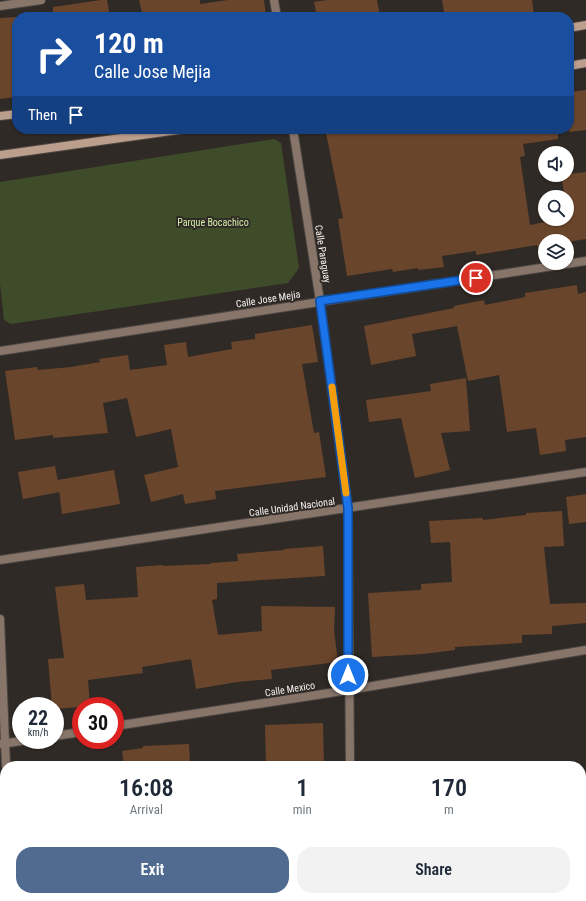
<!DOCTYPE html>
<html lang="en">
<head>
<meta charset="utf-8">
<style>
	:root { --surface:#fff; --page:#f2f2f3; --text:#1f2937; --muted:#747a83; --accent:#506a90 }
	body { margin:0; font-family:"Roboto Condensed",sans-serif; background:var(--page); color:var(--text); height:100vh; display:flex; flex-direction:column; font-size:15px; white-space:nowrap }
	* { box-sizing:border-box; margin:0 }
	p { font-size:13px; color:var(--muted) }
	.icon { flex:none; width:22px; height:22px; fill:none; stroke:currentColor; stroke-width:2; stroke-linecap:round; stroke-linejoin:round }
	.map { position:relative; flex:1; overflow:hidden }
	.details { position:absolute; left:0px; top:761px; width:586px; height:140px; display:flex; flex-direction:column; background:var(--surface); border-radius:16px 16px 0 0; box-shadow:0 1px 3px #0004 }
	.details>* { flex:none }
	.hud { position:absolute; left:12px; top:12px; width:562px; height:122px; border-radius:16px; box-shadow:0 1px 3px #0004; background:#1a4fa0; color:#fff; overflow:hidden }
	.buttons { position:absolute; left:538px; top:146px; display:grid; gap:8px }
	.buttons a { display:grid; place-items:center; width:36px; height:36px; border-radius:50%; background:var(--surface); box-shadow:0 1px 3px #0004; font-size:20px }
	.speed { position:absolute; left:12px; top:697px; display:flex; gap:8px; font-size:20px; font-weight:700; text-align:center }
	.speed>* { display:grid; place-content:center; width:52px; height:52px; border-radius:50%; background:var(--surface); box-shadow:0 1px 3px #0004; line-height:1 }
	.speed small { font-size:10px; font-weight:400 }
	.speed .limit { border:6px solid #d22; background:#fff; color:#111 }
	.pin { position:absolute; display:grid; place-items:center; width:34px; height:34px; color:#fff; margin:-17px; border:2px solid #fff; border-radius:50%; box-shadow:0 1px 4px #0007 }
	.me { position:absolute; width:44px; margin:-22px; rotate:0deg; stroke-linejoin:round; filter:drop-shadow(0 0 3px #0008) }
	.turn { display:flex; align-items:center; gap:14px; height:84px; padding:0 16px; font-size:18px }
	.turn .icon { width:52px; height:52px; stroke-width:2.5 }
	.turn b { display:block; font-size:28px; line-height:34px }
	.then { display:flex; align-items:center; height:38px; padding:0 16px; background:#0003; gap:8px; font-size:15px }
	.eta { display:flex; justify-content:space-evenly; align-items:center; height:68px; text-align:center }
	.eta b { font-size:24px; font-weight:600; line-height:28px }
	.action { display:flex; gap:8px; margin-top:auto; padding:8px 16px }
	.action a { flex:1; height:46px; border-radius:16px; background:var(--accent); color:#fff; font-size:16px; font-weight:600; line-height:46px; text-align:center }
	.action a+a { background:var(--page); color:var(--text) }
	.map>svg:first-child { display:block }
</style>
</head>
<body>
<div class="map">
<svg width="586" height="901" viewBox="0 0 586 901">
	<rect width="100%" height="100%" fill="#302a26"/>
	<!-- green -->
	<path fill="#3f4c2a" d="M274,139L281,143L299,268L288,283L11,324L4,320L0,284V182Z"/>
	<!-- building -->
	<path fill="#69452c" d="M101,0H107L110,17H53V7Z
		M139,0H200V4L228,0H264L266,17H143Z
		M327,0H377L380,17H317L314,2Z
		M442,0H532L534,15L522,17H445Z
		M17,17V97L0,99V18Z
		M586,90V130L569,132V92Z
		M347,129H558V139L523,144L525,156L520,157L530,225L560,219H567V197H565L561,175L586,172V239L567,242V241H545V247L538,248L537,245L476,255V251L442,256L444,267L418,270V268L393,272L392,269L347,276L338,219L343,218L326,133Z
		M577,285L578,294L586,292V437L565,440L566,451L540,455L536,428L507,432L499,375L468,381L457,326L412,334L416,356L371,365L364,326L454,308V306L484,300L485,305L525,297V293Z
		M312,325L318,362L302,364L314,433L319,432L326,477L215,491L216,499L185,504L183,494L151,502L144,475L178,467L171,429L136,437L127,398L103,403L108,433L53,438V435L15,440L5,371L37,367L38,370L71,367L100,362L99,359L128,355L130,370L167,365L164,345L186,342L188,357L232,349L231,342L255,339V334Z
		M466,378L470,431L441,433L450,470L415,478L401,418L369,422L366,400L431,391L430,384Z
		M55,466L60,492L23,499L18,472Z
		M114,470L120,504L62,514L58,480Z
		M586,494V522L569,524L566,497Z
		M562,511L564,546L544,547L550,604L586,603V623L552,626V634L522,635V643L455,647V650L423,654L372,657L368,593L421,590V584L452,582L450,542L431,543L429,521L483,518V520L526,515V513Z
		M323,546L325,576L217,583V599L212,600L218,635L262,631L261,606L335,607L334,631L338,662L271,670L272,679L237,682L196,689L191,659L142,667L143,673L88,680L90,706L55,709V706H52L48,659L64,658L55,587L84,584L86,600L138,597L136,567L163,565V566L211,564V563L238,561L237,554L284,550V549Z
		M323,723L324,766H266L265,725Z
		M189,744L190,766H124L122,751L143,748V746Z"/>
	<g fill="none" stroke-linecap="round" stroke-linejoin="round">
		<!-- service casing -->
		<g stroke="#4c4642" stroke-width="10">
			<path id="service" d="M0,6L41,0"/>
		</g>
		<!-- minor casing -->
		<g stroke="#4c4642" stroke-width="10">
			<path id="minor" d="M274,0L277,17
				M293,129L320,301L348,508L350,766
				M0,351L586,261
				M0,560L586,472
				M0,619L6,766
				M115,726L349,690L586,650
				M55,736L81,732
				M1,744L28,740
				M581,827H586
				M8,896V901
				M351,896V901
				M107,901L136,896"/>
		</g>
		<!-- secondary casing -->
		<g stroke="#4c4642" stroke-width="10">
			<path id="secondary" d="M569,28L586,25
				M569,66L586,63
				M0,116L17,114
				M0,155L185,129"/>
		</g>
		<!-- service -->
		<use href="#service" stroke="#87756a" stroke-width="8"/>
		<!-- minor -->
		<use href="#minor" stroke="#87756a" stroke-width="8"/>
		<!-- secondary -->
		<use href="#secondary" stroke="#bc9e8d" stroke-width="8"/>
	</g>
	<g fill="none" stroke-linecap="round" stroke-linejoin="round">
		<!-- route casing -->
		<g stroke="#114b97" stroke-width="10">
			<path id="route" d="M348,675V508L320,301L476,278"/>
		</g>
		<!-- route -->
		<use href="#route" stroke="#1a73e8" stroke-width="7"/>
		<!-- slow -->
		<path stroke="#f59e0b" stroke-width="7" d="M332,387L346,493"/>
	</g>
	<g text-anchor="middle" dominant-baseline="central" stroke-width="4" stroke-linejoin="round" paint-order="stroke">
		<!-- park labels -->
		<g font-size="10" fill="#d5f0ac" stroke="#302a26">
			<text x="213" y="222">Parque Bocachico</text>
		</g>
		<!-- street labels -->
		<g font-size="10" fill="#f6f2f0" stroke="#302a26">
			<text transform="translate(323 254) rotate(81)">Calle Paraguay</text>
			<text transform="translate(268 299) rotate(-9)">Calle Jose Mejia</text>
			<text transform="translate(292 507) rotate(-8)">Calle Unidad Nacional</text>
			<text transform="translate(290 689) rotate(-9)">Calle Mexico</text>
		</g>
	</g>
</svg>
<div class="buttons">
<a><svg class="icon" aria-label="sound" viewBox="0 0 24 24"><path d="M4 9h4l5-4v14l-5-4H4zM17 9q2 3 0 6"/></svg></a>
<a><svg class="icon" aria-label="search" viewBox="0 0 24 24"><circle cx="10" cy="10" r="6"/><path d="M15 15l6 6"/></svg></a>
<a><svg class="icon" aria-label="layers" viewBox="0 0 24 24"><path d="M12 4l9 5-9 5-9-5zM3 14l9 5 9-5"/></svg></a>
</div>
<div class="speed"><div>22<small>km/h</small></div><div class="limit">30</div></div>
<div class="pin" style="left:476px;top:278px;background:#d93025"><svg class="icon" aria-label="arrive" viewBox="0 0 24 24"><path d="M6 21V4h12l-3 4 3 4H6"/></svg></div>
<svg class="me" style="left:348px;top:675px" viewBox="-20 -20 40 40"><circle r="17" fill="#1a73e8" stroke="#fff" stroke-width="3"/><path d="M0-11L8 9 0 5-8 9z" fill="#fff"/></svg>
<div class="hud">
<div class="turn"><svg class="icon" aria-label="right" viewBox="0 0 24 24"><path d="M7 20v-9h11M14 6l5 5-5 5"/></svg><div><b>120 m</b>Calle Jose Mejia</div></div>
<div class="then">Then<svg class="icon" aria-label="arrive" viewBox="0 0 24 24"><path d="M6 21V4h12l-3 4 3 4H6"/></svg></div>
</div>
<section class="details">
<div class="eta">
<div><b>16:08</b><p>Arrival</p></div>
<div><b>1</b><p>min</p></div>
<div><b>170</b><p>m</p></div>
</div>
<div class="action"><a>Exit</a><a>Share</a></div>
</section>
</div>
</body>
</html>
